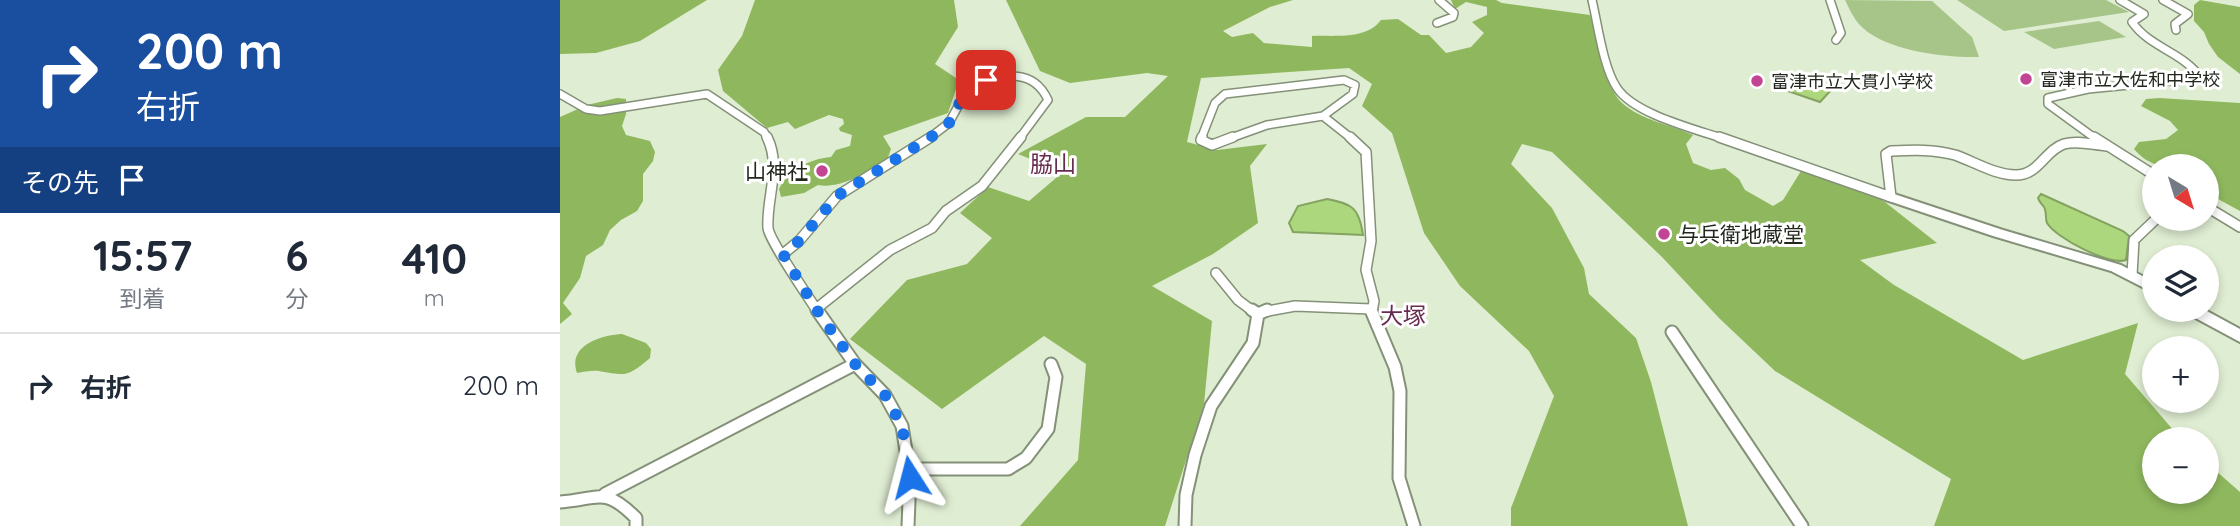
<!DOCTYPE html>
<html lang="ja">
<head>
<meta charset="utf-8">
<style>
	:root { --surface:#fff; --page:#f6f6f7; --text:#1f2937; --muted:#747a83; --line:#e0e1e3 }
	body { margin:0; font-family:Quicksand,"Noto Sans JP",sans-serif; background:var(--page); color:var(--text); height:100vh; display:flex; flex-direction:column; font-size:26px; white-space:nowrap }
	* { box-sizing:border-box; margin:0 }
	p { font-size:23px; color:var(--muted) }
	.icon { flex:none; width:38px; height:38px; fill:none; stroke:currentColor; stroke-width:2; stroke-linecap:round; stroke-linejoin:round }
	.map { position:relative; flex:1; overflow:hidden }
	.sheet { display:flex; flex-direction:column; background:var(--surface); width:560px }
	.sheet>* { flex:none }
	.banner { background:#1a4fa0; color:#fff; overflow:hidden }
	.needle { width:46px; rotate:142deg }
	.tools { position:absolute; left:1582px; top:154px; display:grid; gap:14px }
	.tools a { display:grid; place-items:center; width:77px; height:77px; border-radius:50%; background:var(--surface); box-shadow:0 4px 10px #0003; font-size:35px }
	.pin { position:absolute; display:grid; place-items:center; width:60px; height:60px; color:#fff; margin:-30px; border-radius:14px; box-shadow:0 4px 10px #0006 }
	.me { position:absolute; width:77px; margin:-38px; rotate:351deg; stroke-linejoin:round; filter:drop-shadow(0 0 5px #0008) }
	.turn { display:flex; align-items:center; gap:24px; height:147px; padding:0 21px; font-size:32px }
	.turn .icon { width:91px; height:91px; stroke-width:2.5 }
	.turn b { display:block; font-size:49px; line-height:60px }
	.then { display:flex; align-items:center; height:66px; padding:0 21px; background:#0003; gap:14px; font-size:26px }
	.eta { display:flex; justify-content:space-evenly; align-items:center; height:119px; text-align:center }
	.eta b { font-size:42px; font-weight:700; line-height:49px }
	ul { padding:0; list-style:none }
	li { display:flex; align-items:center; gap:21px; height:105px; padding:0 21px; border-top:2px solid var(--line) }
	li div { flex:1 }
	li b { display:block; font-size:26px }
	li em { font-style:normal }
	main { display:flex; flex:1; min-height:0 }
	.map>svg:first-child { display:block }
</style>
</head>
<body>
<main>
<section class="sheet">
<div class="banner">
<div class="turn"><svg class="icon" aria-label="right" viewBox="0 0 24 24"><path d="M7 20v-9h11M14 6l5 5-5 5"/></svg><div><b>200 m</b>右折</div></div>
<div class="then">その先<svg class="icon" aria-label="arrive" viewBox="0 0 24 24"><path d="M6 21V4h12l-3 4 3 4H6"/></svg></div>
</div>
<div class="eta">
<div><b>15:57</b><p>到着</p></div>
<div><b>6</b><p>分</p></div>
<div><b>410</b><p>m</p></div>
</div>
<ul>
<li><svg class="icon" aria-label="right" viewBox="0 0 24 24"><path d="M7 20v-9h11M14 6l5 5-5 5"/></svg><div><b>右折</b></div><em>200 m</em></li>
</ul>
</section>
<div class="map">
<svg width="1680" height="526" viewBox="0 0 1680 526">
	<rect width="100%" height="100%" fill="#dfedd2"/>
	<!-- green -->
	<path fill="#a7c588" d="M1285,0L1372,1L1412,37L1419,57C1386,58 1328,51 1303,28C1294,20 1290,10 1285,0Z
		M1397,0H1546L1569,12L1444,31Z
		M1539,21L1566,37L1494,49L1464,32Z"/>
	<!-- forest -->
	<path fill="#8fb85e" d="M0,0H147L80,41L36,53L0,54Z
		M195,0H394L398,27L375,64L399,80L388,113L323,136L331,149L326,163C305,174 279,189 258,185L244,193L221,197L219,189C229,170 249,159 271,157L276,150L290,146L292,135L280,131L279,128L284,124L283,119L269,115L235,129L228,122L207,128L163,91L158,70L182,36Z
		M446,0H733L710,7L663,31L672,37L693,33L704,43L752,47V36C775,35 806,40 821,20L838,19L861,35H869L886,53L911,47L924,33L912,22L927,15V7L906,2L895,9L891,0H936L942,3L1030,15C1038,39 1044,86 1062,103C1081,120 1111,125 1133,135L1126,144L1133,163L1151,170L1165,168L1179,179L1185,190L1213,206L1223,200L1241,171L1316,195L1377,243L1300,260L1334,285L1463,360L1578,323L1565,374L1621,439H1594V492H1647V463L1680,492V526H1374L1391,479L1215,371L1159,318L1102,257L992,152L962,144L951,164L992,208L1024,268L1029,294L1076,338L1091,382L1128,526H951V508L994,396L969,351L900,286L864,233L832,133L802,106L812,84L789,68L641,78L627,142L657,150L707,144L690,166L698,223L653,254L592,286L652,321L644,404L605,526H460L518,460L526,364L484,336L382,409L290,339L347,280L407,264L432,238L400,213L428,187L469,201L503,172L458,154L526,117H565L608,76L587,73L510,83L480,71Z
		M1640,0L1680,7V74L1658,57L1649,44L1644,32L1634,21V5Z
		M57,98L66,99V114L62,126L66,135L90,141L95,152L93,161L83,174V201L77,211L61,220L50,230L43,245L26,256L20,278L3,303L12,314L0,324V117L27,105Z
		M1599,98L1680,103V211L1647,193V166C1618,166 1594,173 1574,149L1579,142L1606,139L1618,130L1610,121L1581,106L1586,99Z
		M62,334L86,343L91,349L90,358C67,377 67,376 39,371C33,370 23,372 17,373C7,345 42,335 62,334Z"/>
	<!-- water -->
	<path fill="#add77c" stroke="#84a260" stroke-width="2" d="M1241,77L1273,88L1260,102L1228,91Z
		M1481,194L1563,231L1569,236L1566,260C1550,266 1496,238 1487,223C1485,219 1487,212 1484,207C1482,204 1479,202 1478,198Z
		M767,199C792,204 799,207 803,235L733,232L729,223L738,206Z"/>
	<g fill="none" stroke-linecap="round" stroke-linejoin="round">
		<!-- street-far2 casing -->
		<g stroke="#849178" stroke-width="10">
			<path id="street-far2" d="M1032,0C1038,25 1043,67 1057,88C1074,114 1135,129 1164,139
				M1270,0L1281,33L1276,40
				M1603,0L1628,14L1615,24L1616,30
				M877,23L893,17L894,13L879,0
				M0,94L26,109L40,111L147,94L204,132L208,139
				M763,116L792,139
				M368,139L389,123L409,86C439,76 472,65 488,100L459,139
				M641,139L655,103L665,94L784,80L795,85L793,94L763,116L707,125L668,139
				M1536,139L1488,104V98L1528,89L1641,78C1623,52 1590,48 1572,22L1584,14L1560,0"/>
		</g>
		<!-- street-far1 casing -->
		<g stroke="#849178" stroke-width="12">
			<path id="street-far1" d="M207,137C222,167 206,198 208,228C209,240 249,298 258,312
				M642,137L641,140L652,145L673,137
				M790,137L806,152L811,241L806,270L814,301L812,312
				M1159,137L1331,197L1326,154L1331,151C1353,150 1374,149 1395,155C1415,162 1435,175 1456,175C1479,175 1485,150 1504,144C1518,140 1533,145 1547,146
				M1534,137L1594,175
				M1647,207L1680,227
				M223,254L239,241L277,196L371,137
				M656,273L678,300L694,312
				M1572,275L1574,240L1596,219
				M256,309L330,250L372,228L386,211L422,186L461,137
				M703,312L735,306L811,309"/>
		</g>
		<!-- street casing -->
		<g stroke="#849178" stroke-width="15">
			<path id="street" d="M257,310L295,364L325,395L342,426L350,476L348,526
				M692,310L698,314
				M811,310L835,367L840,391L839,478L854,526
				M1112,332L1242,526
				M349,469H448L466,458L488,429L496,377L491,364
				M45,494L295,364
				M0,502C39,499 44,486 76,518V526
				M625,526L626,495L635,455L651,406L693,343L698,314L707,310"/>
		</g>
		<!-- secondary casing -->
		<g stroke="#849178" stroke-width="4">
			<path id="secondary" d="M1331,193L1443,230L1561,265L1594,282V293L1551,271L1433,236L1326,200L1325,197Z
				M1626,310H1645L1680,329V342L1628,314Z"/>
		</g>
		<!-- street-far2 -->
		<use href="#street-far2" stroke="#fff" stroke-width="7"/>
		<!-- street-far1 -->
		<use href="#street-far1" stroke="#fff" stroke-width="9"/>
		<!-- street -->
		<use href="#street" stroke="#fff" stroke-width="11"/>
		<!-- secondary -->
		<use href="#secondary" fill="#fff" fill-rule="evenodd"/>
	</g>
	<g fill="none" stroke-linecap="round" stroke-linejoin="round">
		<!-- route -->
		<path stroke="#1a73e8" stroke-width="12" stroke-dasharray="0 21.6" d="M350,477L342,426L325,395L295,364L256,309L223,254L239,241L277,196L371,137L389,123L409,86L426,80"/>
	</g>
	<!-- markers -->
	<g fill="#c24593" stroke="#fff" stroke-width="2.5">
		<circle cx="1466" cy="79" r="7"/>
		<circle cx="1197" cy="81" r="7"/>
		<circle cx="262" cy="171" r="7"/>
		<circle cx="1104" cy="234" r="7"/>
	</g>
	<g text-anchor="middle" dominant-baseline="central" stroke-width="6" stroke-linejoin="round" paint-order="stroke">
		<!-- far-poi labels -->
		<g font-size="18" fill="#23281e" stroke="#fff" text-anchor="start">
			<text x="1480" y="79">富津市立大佐和中学校</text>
			<text x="1211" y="81">富津市立大貫小学校</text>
		</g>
		<!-- poi labels -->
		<g font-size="21" fill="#23281e" stroke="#fff" text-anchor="end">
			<text x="248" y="171">山神社</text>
			<text x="1118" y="234" text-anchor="start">与兵衛地蔵堂</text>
		</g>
		<!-- neighbourhood labels -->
		<g font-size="23" fill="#692c51" stroke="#fff">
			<text x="493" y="163">脇山</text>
			<text x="843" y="315">大塚</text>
		</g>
	</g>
</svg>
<div class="tools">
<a><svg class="needle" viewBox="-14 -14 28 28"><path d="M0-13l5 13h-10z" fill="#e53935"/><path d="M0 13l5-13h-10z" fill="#747a83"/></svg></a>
<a><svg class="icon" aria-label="layers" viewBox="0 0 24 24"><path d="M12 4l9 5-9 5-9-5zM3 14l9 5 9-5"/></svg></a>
<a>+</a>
<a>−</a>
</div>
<div class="pin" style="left:426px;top:80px;background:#d93025"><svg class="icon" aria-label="arrive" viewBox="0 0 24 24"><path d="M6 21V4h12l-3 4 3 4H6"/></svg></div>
<svg class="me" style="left:350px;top:477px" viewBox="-20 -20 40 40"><path d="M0-17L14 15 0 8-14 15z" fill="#1a73e8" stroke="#fff" stroke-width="4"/></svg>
</div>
</main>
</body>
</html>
